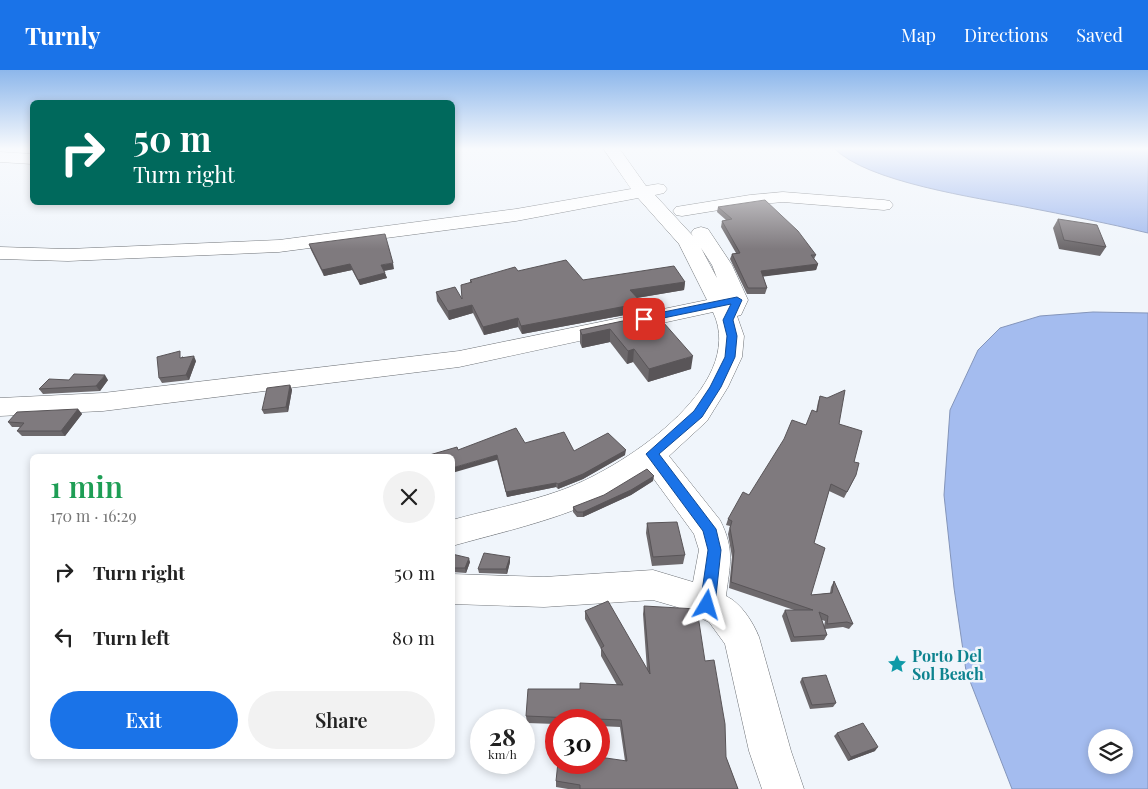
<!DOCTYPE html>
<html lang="en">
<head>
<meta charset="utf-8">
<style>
	:root { --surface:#fff; --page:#f2f2f2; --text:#222; --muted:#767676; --accent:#1a73e8 }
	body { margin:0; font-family:"Playfair Display",serif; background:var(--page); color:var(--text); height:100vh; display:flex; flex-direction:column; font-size:19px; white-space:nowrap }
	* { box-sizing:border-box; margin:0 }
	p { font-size:16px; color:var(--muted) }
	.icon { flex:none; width:28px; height:28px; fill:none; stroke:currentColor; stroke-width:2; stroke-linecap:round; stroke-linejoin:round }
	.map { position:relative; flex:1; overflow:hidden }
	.drawer { position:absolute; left:30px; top:384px; width:425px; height:305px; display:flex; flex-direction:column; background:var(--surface); border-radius:8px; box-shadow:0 2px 8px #0003 }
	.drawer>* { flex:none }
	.hud { position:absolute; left:30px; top:30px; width:425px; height:105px; border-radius:8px; box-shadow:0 2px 8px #0003; background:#00695c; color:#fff; overflow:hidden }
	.tools { position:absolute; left:1088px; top:659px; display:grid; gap:10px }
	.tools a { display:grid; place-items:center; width:45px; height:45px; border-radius:50%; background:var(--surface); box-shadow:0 2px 8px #0003; font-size:25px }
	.speed { position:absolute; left:470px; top:639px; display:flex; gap:10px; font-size:25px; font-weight:700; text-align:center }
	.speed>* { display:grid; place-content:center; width:65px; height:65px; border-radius:50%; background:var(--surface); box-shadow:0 2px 8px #0003; line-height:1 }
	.speed small { font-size:12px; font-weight:400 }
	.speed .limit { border:8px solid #d22; background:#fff; color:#111 }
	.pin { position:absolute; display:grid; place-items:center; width:42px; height:42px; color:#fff; margin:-21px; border-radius:10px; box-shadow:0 2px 8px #0006 }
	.me { position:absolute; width:55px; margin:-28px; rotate:7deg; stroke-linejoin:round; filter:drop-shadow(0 0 4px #0008) }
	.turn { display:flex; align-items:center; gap:18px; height:105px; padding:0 20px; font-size:22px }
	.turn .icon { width:65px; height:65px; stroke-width:2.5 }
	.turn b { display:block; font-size:35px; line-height:42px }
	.round { display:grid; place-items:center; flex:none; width:52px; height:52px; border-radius:26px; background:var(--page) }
	.summary { display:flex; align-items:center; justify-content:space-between; height:85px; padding:0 20px }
	h1 { font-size:30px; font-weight:600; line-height:38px; color:#1e9e55 }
	.primary-button { display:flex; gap:10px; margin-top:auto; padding:10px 20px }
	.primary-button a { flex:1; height:58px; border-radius:30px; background:var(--accent); color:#fff; font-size:20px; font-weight:600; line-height:58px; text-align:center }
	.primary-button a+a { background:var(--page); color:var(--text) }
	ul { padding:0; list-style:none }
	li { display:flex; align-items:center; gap:15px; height:65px; padding:0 20px }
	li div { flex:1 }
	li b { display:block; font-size:19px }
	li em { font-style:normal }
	header { display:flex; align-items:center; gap:30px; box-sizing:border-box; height:70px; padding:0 25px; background:var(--accent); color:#fff }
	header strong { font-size:24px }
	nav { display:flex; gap:28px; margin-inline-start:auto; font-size:18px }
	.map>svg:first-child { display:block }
</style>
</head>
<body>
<header>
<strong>Turnly</strong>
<nav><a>Map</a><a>Directions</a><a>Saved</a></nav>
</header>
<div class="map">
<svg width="1148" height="719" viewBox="0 0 1148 719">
	<rect width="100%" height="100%" fill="#f0f5fb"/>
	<!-- water -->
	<path fill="#a4bcef" stroke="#8495ba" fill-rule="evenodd" d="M834,78H1148V163C1107,153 1066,145 1025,137C978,128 866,112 834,78Z
		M1093,242L1148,243V719H1012L966,601L954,518L944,425L950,340L978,280L1000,258L1040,246ZM1096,668H1124V695H1096Z"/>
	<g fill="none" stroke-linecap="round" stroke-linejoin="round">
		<!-- minor casing -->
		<g stroke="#6d7176" stroke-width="1">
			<path id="minor" d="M603,78H619L646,116L658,114L664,115L667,119L664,123L655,125L693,166L691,163L694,159L701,157L708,159L732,195L748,230L741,245L737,246L744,266L742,287L728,317L707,351L669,386L720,450C735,480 730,494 726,526C741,533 753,552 759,567L791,681L804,719H762L749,681L725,574L709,552L677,537L653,530L544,537L452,534V504L544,507L653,500L693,512L699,480L694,464L648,401C591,443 520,457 452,476V450C488,440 525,433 559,421C618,401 749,317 713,242L459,297L103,341L0,346V328L103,323L459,281L707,230L679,174L638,128L516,151L279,182L68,191L0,189V177L68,179L279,170L516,139L631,119ZM701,178L712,195L717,208Z
				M0,82L32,84V94L0,92Z
				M783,122L884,130L890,131L893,135L890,139L884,140L783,132L750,135L682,146L676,145L673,141L676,137L682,136L750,125Z"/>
		</g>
		<!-- minor -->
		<use href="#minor" fill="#fff" fill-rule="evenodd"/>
	</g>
	<!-- wall -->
	<path fill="#6d696c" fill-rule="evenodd" d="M718,137L816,185L814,189L818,194L816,200L763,206L767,218L765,224H747L730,189L732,184L736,183L721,157L722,151L726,150L717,142Z
		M1058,149L1106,177L1100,186L1059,179L1053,158Z
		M309,174L394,199L384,201L387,208L360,215L352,200L324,206L311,180Z
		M518,201L583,210L685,212L684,220L637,228L641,242L522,264L518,257L484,265L473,243L449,250L437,231L436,222L462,229L470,213V210Z
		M656,244L691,299L648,312L633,292L627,294L610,272L582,278L580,273V260Z
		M183,286V287L196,291L189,310L162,313L159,308Z
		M69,310H108L100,321L43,324L39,319Z
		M290,315L292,320L288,342L264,344L262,340Z
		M820,326L839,354L854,392L856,405L844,428L829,421L814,473L811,525L830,523L831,517L834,511L853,554L849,559L843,557L825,559L827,565L824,570L791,572L782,546L785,540H794L729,518L732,487L728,464L730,456L726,455L728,449L749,425L816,342L818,332ZM822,550L825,551L824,556Z
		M78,339L82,344L65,366H22L17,361L20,357H12L8,352Z
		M525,373L574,381L625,385L583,409L558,419L556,417L507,427L497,390L458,380Z
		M653,411L631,425L583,447H577L573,442V437Z
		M647,453L685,485L683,494L652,496L646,463Z
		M452,484L470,492L466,503L452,502Z
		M510,487V492L507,504L479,503L478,499Z
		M644,536L705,591L726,687L738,719H568L556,717V711L625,691L620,657L599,656V650H556V654L527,653L526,646L580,619L617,615L601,586V579L585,549V541L647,600L643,544Z
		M802,608L836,633L833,637L810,639L800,612Z
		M837,663L875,681L848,691L834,666Z"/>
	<!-- shaded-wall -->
	<path fill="#595558" d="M393,193L394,199L382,201L381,195Z
		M350,194L352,200L324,206L322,200Z
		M818,194L816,200L759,207L761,201Z
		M385,203L387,208L360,215L358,210Z
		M685,212L684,220L630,229V220Z
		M642,233L641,242L522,264L521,256Z
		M472,235L473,243L449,250L448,241Z
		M518,248V257L484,265L483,257Z
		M610,259V272L582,278V265Z
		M634,279L633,292L627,294L628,281Z
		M194,286L196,291L189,310L186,305Z
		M693,286L691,299L648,312L649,299Z
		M105,305L108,310L100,321L96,316Z
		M290,315L292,320L288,342L286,337Z
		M78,339L82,344L65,366L61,361Z
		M626,380L625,385L583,409L558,419V414Z
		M497,385V390L452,403V398Z
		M654,406L653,411L631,425L583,447V442Z
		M556,413V417L507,427L506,422Z
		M510,487V492L507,504L506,499Z
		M469,488L470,492L466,503L465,498Z
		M878,677L875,681L848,691L851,687Z"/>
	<!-- building -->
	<path fill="#7f7a7e" stroke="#595558" d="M765,130L798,161L816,185H811L818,194L761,201L767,218H748L732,184L740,183L722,151L732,149L718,137Z
		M1058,149L1097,155L1106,177L1064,170Z
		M385,164L393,193L381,195L385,203L358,210L350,194L322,200L309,174Z
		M566,190L583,210L674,196L685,212L630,220L642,233L521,256L518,248L483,257L472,235L448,241L436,222L455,217L462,229L461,215L472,212L470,210L515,197L518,201Z
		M656,244L693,286L649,299L634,279L628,281L610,259L582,265L580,260Z
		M180,281V288L194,286L186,305L159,308L157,287Z
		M74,304L105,305L96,316L39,319L49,309L69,310Z
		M290,315L286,337L262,340L267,318Z
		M845,320L839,354L862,361L854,392L859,393L856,405L847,422L831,414L814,473L825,478L811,525L832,523L834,511L853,554L847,552L827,554L828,546L819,542L827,565L794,567L785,540H813L731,512L734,481L730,458L732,451L728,449L743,422L749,425L784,369L792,350L806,355L812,340L817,342L820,326L827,328Z
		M78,339L61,361H17L24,353L8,352L17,342Z
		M516,358L525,373L564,362L574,381L608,363L626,380L583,404L558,414L556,413L506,422L497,385L452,398V386H426L457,377L458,380Z
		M647,399L654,406L631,420L583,442H577L573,437L604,425Z
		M677,452L685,485L653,487L647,453Z
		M484,483L510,487L506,499H478Z
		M452,484L469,488L465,498H452Z
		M608,531L650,604L644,536L697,539L705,591L714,590L725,654L726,687L738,719H580V715L556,711L558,692H599V687L627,691L621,650L526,646L528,619H580V613L623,615L601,578L604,576L585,541Z
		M826,605L836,633L812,635L802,608Z
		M863,653L878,677L851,687L837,663Z"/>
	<!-- sky -->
	<linearGradient id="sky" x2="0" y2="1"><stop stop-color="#8db7eb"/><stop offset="0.44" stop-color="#f8fafd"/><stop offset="1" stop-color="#f8fafd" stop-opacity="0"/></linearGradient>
	<rect width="1148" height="179" fill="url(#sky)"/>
	<!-- route -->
	<path fill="#1a73e8" stroke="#114b97" d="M737,227L742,230L733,250L737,266L735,287L721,317L702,347L659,384L716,459L721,480L715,535L712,540L707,542L702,540L700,535L708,480L703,461L646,384L694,341L710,317L725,287L727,266L723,250L731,234L644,252L639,249L644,246Z"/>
	<!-- icons -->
	<defs>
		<g id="sight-bare" transform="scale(1.5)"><path d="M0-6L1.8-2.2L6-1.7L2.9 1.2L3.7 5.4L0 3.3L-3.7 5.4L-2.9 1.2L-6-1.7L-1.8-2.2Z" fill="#0f9aa8" stroke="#f0f5fb" stroke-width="2.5" paint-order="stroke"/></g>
	</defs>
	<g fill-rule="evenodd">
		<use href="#sight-bare" x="897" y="594"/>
	</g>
	<g text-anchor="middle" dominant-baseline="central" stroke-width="5" stroke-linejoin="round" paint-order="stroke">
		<!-- near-culture labels -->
		<g font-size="16" font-weight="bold" fill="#0d838f" stroke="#f0f5fb" text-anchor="start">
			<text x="912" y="585">Porto Del<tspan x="912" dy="18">Sol Beach</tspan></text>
		</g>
	</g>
</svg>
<div class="tools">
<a><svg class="icon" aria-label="layers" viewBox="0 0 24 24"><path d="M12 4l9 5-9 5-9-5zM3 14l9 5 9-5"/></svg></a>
</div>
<div class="speed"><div>28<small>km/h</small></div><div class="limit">30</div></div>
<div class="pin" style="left:644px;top:249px;background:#d93025"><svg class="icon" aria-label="arrive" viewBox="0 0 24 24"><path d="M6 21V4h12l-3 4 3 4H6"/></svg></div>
<svg class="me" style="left:707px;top:535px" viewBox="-20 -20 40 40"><path d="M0-17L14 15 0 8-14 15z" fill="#1a73e8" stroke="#fff" stroke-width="4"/></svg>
<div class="hud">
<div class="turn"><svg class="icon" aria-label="right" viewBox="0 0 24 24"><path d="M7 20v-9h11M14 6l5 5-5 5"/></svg><div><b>50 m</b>Turn right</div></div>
</div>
<section class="drawer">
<div class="summary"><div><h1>1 min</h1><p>170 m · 16:29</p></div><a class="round"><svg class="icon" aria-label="close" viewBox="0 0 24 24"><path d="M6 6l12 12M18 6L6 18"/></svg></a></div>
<ul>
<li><svg class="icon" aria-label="right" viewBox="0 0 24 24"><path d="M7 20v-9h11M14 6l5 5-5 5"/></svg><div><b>Turn right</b></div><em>50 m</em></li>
<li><svg class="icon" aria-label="left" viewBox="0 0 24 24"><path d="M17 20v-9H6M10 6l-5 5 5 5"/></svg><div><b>Turn left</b></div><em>80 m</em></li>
</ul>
<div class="primary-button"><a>Exit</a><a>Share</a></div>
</section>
</div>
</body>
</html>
